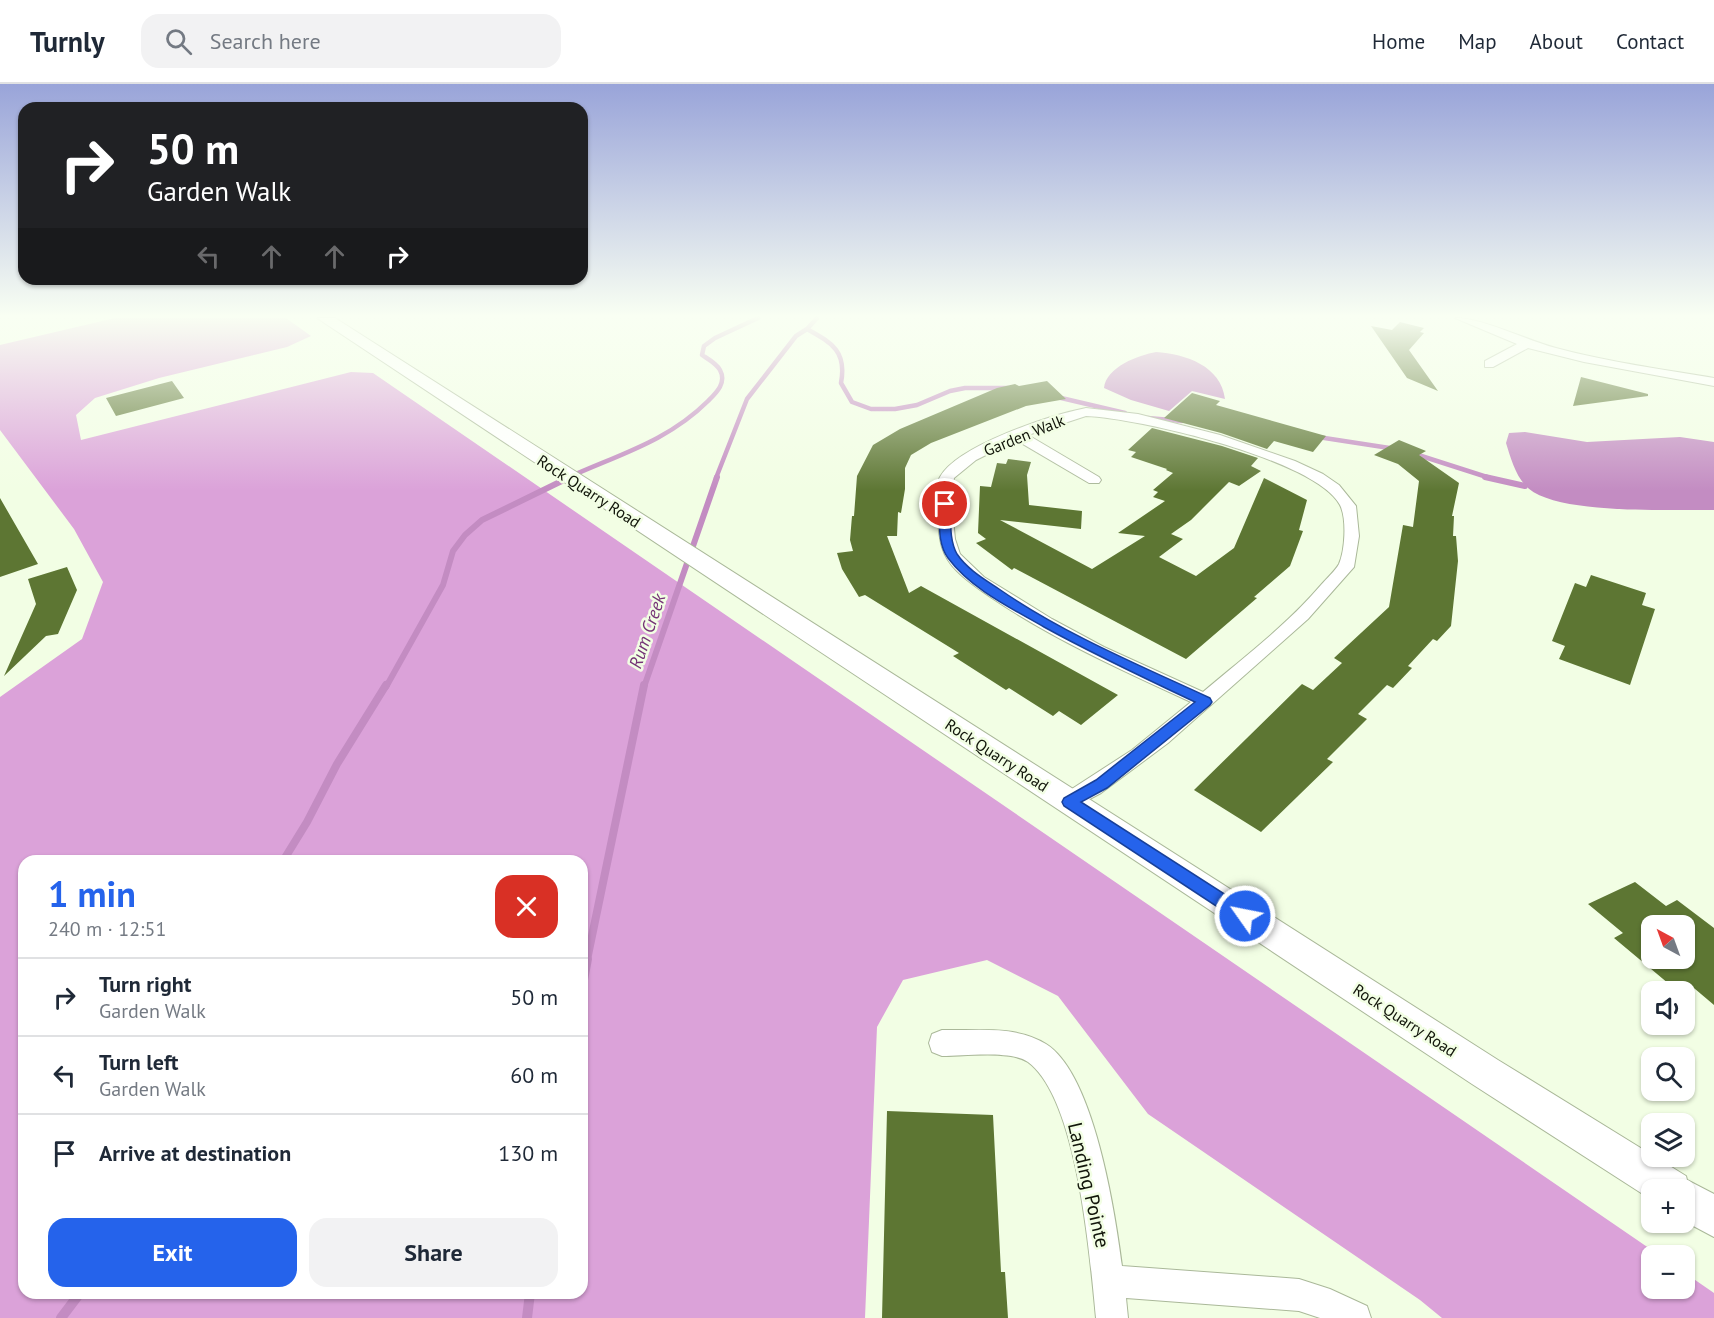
<!DOCTYPE html>
<html lang="en">
<head>
<meta charset="utf-8">
<style>
	:root { --surface:#fff; --page:#f2f2f3; --text:#1f2937; --muted:#747a83; --line:#e0e1e3; --accent:#2563eb }
	body { margin:0; font-family:"PT Sans",sans-serif; background:var(--page); color:var(--text); height:100vh; display:flex; flex-direction:column; font-size:22px; white-space:nowrap }
	* { box-sizing:border-box; margin:0 }
	p { font-size:20px; color:var(--muted) }
	.icon { flex:none; width:33px; height:33px; fill:none; stroke:currentColor; stroke-width:2; stroke-linecap:round; stroke-linejoin:round }
	.map { position:relative; flex:1; overflow:hidden }
	.drawer { position:absolute; left:18px; top:771px; width:570px; height:444px; display:flex; flex-direction:column; background:var(--surface); border-radius:18px; box-shadow:0 2px 4px #0004 }
	.drawer>* { flex:none }
	.top-card { position:absolute; left:18px; top:18px; width:570px; height:183px; border-radius:18px; box-shadow:0 2px 4px #0004; background:#202124; color:#fff; overflow:hidden }
	.needle { width:39px; rotate:319deg }
	.tools { position:absolute; left:1641px; top:831px; display:grid; gap:12px }
	.tools a { display:grid; place-items:center; width:54px; height:54px; border-radius:12px; background:var(--surface); box-shadow:0 2px 4px #0004; font-size:30px }
	.pin { position:absolute; display:grid; place-items:center; width:51px; height:51px; color:#fff; margin:-26px; border:3px solid #fff; border-radius:50%; box-shadow:0 2px 6px #0007 }
	.me { position:absolute; width:66px; margin:-33px; rotate:303deg; stroke-linejoin:round; filter:drop-shadow(0 0 4px #0008) }
	.turn { display:flex; align-items:center; gap:21px; height:126px; padding:0 30px; font-size:27px }
	.turn .icon { width:78px; height:78px; stroke-width:2.5 }
	.turn b { display:block; font-size:42px; line-height:51px }
	.lanes { display:flex; align-items:center; height:57px; padding:0 30px; background:#0003; justify-content:center; gap:30px; direction:ltr }
	.lanes .off { opacity:.35 }
	.round { display:grid; place-items:center; flex:none; width:63px; height:63px; border-radius:18px; background:var(--page) }
	.head { display:flex; align-items:center; justify-content:space-between; height:102px; padding:0 30px }
	h1 { font-size:36px; font-weight:700; line-height:45px; color:var(--accent) }
	.primary-button { display:flex; gap:12px; margin-top:auto; padding:12px 30px }
	.primary-button a { flex:1; height:69px; border-radius:18px; background:var(--accent); color:#fff; font-size:24px; font-weight:700; line-height:69px; text-align:center }
	.primary-button a+a { background:var(--page); color:var(--text) }
	ul { padding:0; list-style:none }
	li { display:flex; align-items:center; gap:18px; height:78px; padding:0 30px; border-top:2px solid var(--line) }
	li div { flex:1 }
	li b { display:block; font-size:22px }
	li em { font-style:normal }
	header { display:flex; align-items:center; gap:36px; box-sizing:border-box; height:84px; padding:0 30px; background:var(--surface); border-bottom:2px solid var(--line) }
	header strong { font-size:28px }
	nav { display:flex; gap:33px; margin-inline-start:auto; font-size:21px }
	.search { width:420px; height:54px; background:var(--page); display:flex; align-items:center; gap:15px; box-sizing:border-box; padding:0 21px; border-radius:18px; color:var(--muted); font-size:22px }
	.map>svg:first-child { display:block }
</style>
</head>
<body>
<header>
<strong>Turnly</strong>
<div class="search"><svg class="icon" aria-label="search" viewBox="0 0 24 24"><circle cx="10" cy="10" r="6"/><path d="M15 15l6 6"/></svg>Search here</div>
<nav><a>Home</a><a>Map</a><a>About</a><a>Contact</a></nav>
</header>
<div class="map">
<svg width="1714" height="1234" viewBox="0 0 1714 1234">
	<rect width="100%" height="100%" fill="#f2fee4"/>
	<!-- forest -->
	<path fill="#dba2d9" fill-rule="evenodd" d="M115,234H286L311,252L287,263L159,294L95,314L76,331L81,356L351,288L373,289L1659,1171L1652,1172V1204H1684L1685,1189L1714,1209V1234H1442L1420,1216L1148,1030L1058,912L987,876L903,896L877,943L865,1234H0V613L82,555L103,498L74,445L0,346V261ZM24,777H582V1209H24Z"/>
	<!-- water -->
	<path fill="#c38cc2" d="M1156,268C1186,270 1221,282 1225,315L1192,307L1169,327L1131,316L1104,304C1106,283 1139,271 1156,268Z
		M1525,348L1587,358L1680,353L1714,358V426C1673,425 1551,432 1525,401C1515,390 1510,372 1506,359L1509,349Z"/>
	<g fill="none" stroke-linecap="round" stroke-linejoin="round">
		<!-- stream-far3 -->
		<path stroke="#c38cc2" stroke-width="4.5" d="M807,245C832,259 847,267 841,299L852,318L871,325H895L917,321L950,307L965,304H1008
			M1057,313L1125,329
			M1148,334L1182,337
			M1318,353L1396,365
			M1412,369L1490,394
			M567,394C617,371 667,358 708,317C716,309 727,299 720,286C716,279 708,275 702,271L704,262L715,254L758,234
			M716,394L747,315L796,252L807,245L817,234"/>
		<!-- stream-far2 -->
		<path stroke="#c38cc2" stroke-width="6" d="M1485,393L1525,402
			M386,603L443,501L453,467L465,451L482,436L570,393
			M644,603L717,393"/>
		<!-- stream-far1 -->
		<path stroke="#c38cc2" stroke-width="8" d="M283,777L307,738L337,680L386,601
			M587,876L644,601"/>
		<!-- stream -->
		<path stroke="#c38cc2" stroke-width="10" d="M582,901L587,875
			M61,1234L80,1209
			M527,1234L530,1209"/>
	</g>
	<!-- building -->
	<path fill="#5d7633" fill-rule="evenodd" d="M1400,238L1424,244L1420,248L1424,249L1409,266L1438,307L1407,294L1371,242L1392,246Z
		M1581,293L1648,310V312L1573,322Z
		M172,297L184,314L116,332L106,314Z
		M1047,297L1066,315L1026,322L931,359L911,371L905,384V405L901,429L898,428L897,452H887L909,509L921,502L1118,611L1081,641L1059,627L1053,632L1009,604L1006,606L953,572L959,569L865,511L859,513L842,485L837,469L853,467L850,456L852,432H854L857,392L873,361L900,345L997,304L1015,300L1019,302Z
		M1192,309L1220,317L1216,321L1326,352L1313,368L1274,357L1267,365L1221,349L1164,334Z
		M1152,344L1222,362L1258,374L1251,382L1261,387L1239,402L1229,398L1191,436L1171,450L1183,455L1159,473L1196,492L1234,464L1264,394L1307,416L1299,446L1303,447L1290,482L1254,513L1257,514L1186,575L1014,484L1012,486L976,459L986,455L978,449L980,402L991,403L997,379L1006,380L1008,375L1031,378L1027,391L1029,421L1082,427L1081,445L1000,436L1092,485L1145,452L1118,449L1165,417L1153,413L1158,408L1153,406L1173,389L1166,386L1167,385L1131,373L1136,368L1128,366Z
		M1399,356L1426,367L1419,371L1459,399L1452,432H1454L1453,452H1456L1458,477L1451,542L1437,557L1433,555L1408,582L1412,584L1393,604L1387,601L1358,630L1367,635L1327,675L1333,678L1261,748L1194,706L1302,600L1313,606L1342,579L1334,574L1389,523L1403,441L1413,443L1419,397L1398,380L1374,371Z
		M0,414L38,480L0,493Z
		M67,483L77,506L58,550L46,552L4,592L36,520L28,495Z
		M1591,491L1646,509L1642,521L1655,525L1630,601L1559,575L1565,562L1552,557L1575,499L1586,503Z
		M1635,798L1666,822L1677,816L1714,844V921L1688,899L1675,905L1614,854L1623,849L1588,820ZM1652,842H1684V874H1652Z
		M887,1027L993,1031L1001,1188H1005L1008,1234H882Z"/>
	<g fill="none" stroke-linecap="round" stroke-linejoin="round">
		<!-- minor casing -->
		<g stroke="#aab899" stroke-width="2">
			<path id="minor" d="M1455,234C1483,234 1526,256 1556,264C1608,278 1661,285 1714,294V302L1584,278L1528,264L1493,283H1485V277L1517,260Z
				M1086,324L1138,330L1220,351L1295,377L1323,390L1339,401L1356,422L1359,452L1354,483L1308,535L1168,659L1101,709L1069,726L1061,724L1058,718L1061,712L1132,666L1191,618C1126,588 1061,559 1001,520C986,510 970,500 957,487C941,471 939,456 938,433C937,420 933,405 940,393C958,361 1051,331 1086,324ZM1086,332C1138,334 1315,375 1340,421C1347,435 1345,466 1339,480C1335,487 1327,494 1321,501C1287,541 1243,574 1203,608L1104,563L1052,535L984,493L960,470L955,455L951,414L954,394L976,376L1016,356L1089,399H1099L1101,396L1099,393L1028,351Z
				M942,946C976,947 1016,941 1046,960C1094,990 1115,1128 1122,1182L1299,1195L1330,1205L1367,1222L1371,1234H1320L1299,1227L1126,1214L1128,1234H1096C1090,1174 1078,1015 1028,978C1011,966 963,972 942,972L932,968L929,959L932,950Z"/>
		</g>
		<!-- tertiary casing -->
		<g stroke="#aab899" stroke-width="2">
			<path id="tertiary" d="M317,234H335L1498,976L1686,1092L1687,1096L1714,1110V1153L1684,1137V1106H1652V1116L1472,1000Z"/>
		</g>
		<!-- minor -->
		<use href="#minor" fill="#fff" fill-rule="evenodd"/>
		<!-- tertiary -->
		<use href="#tertiary" fill="#fff" fill-rule="evenodd"/>
	</g>
	<!-- sky -->
	<linearGradient id="sky" x2="0" y2="1"><stop stop-color="#99a4d9"/><stop offset="0.57" stop-color="#f9fff3"/><stop offset="1" stop-color="#f9fff3" stop-opacity="0"/></linearGradient>
	<rect width="1714" height="407" fill="url(#sky)"/>
	<!-- route -->
	<path fill="#2563eb" stroke="#184099" stroke-width="1.5" d="M945,417L950,420C951,436 949,456 957,470C967,485 984,495 999,505C1064,550 1139,581 1210,614L1212,618L1210,621L1107,704L1081,718L1251,827L1254,832L1251,837L1245,840L1239,837L1064,722L1062,718L1064,714L1096,696L1195,618C1144,594 1093,570 1044,543C1011,524 971,505 948,474C937,459 940,438 939,420Z"/>
	<g text-anchor="middle" dominant-baseline="central" stroke-width="5" stroke-linejoin="round" paint-order="stroke">
		<!-- street labels -->
		<g font-size="16" fill="#11150a" stroke="#f2fee4">
			<text transform="translate(1024 351) rotate(-22)">Garden Walk</text>
			<text transform="translate(589 407) rotate(33)">Rock Quarry Road</text>
			<text transform="translate(997 671) rotate(33)">Rock Quarry Road</text>
			<text transform="translate(1405 936) rotate(33)">Rock Quarry Road</text>
		</g>
		<!-- water labels -->
		<g font-size="18" font-style="italic" fill="#753376" stroke="#f2fee4">
			<text transform="translate(647 547) rotate(-71)">Rum Creek</text>
		</g>
		<!-- near-street labels -->
		<g font-size="20" fill="#11150a" stroke="#f2fee4">
			<text transform="translate(1089 1101) rotate(77)">Landing Pointe</text>
		</g>
	</g>
</svg>
<div class="tools">
<a><svg class="needle" viewBox="-14 -14 28 28"><path d="M0-13l5 13h-10z" fill="#e53935"/><path d="M0 13l5-13h-10z" fill="#747a83"/></svg></a>
<a><svg class="icon" aria-label="sound" viewBox="0 0 24 24"><path d="M4 9h4l5-4v14l-5-4H4zM17 9q2 3 0 6"/></svg></a>
<a><svg class="icon" aria-label="search" viewBox="0 0 24 24"><circle cx="10" cy="10" r="6"/><path d="M15 15l6 6"/></svg></a>
<a><svg class="icon" aria-label="layers" viewBox="0 0 24 24"><path d="M12 4l9 5-9 5-9-5zM3 14l9 5 9-5"/></svg></a>
<a>+</a>
<a>−</a>
</div>
<div class="pin" style="left:945px;top:420px;background:#d93025"><svg class="icon" aria-label="arrive" viewBox="0 0 24 24"><path d="M6 21V4h12l-3 4 3 4H6"/></svg></div>
<svg class="me" style="left:1245px;top:832px" viewBox="-20 -20 40 40"><circle r="17" fill="#2563eb" stroke="#fff" stroke-width="3"/><path d="M0-11L8 9 0 5-8 9z" fill="#fff"/></svg>
<div class="top-card">
<div class="turn"><svg class="icon" aria-label="right" viewBox="0 0 24 24"><path d="M7 20v-9h11M14 6l5 5-5 5"/></svg><div><b>50 m</b>Garden Walk</div></div>
<div class="lanes"><svg class="icon off" aria-label="left" viewBox="0 0 24 24"><path d="M17 20v-9H6M10 6l-5 5 5 5"/></svg><svg class="icon off" aria-label="ahead" viewBox="0 0 24 24"><path d="M12 20V5M6 11l6-6 6 6"/></svg><svg class="icon off" aria-label="ahead" viewBox="0 0 24 24"><path d="M12 20V5M6 11l6-6 6 6"/></svg><svg class="icon" aria-label="right" viewBox="0 0 24 24"><path d="M7 20v-9h11M14 6l5 5-5 5"/></svg></div>
</div>
<section class="drawer">
<div class="head"><div><h1>1 min</h1><p>240 m · 12:51</p></div><a class="round" style="background:#d93025;color:#fff"><svg class="icon" aria-label="close" viewBox="0 0 24 24"><path d="M6 6l12 12M18 6L6 18"/></svg></a></div>
<ul>
<li><svg class="icon" aria-label="right" viewBox="0 0 24 24"><path d="M7 20v-9h11M14 6l5 5-5 5"/></svg><div><b>Turn right</b><p>Garden Walk</p></div><em>50 m</em></li>
<li><svg class="icon" aria-label="left" viewBox="0 0 24 24"><path d="M17 20v-9H6M10 6l-5 5 5 5"/></svg><div><b>Turn left</b><p>Garden Walk</p></div><em>60 m</em></li>
<li><svg class="icon" aria-label="arrive" viewBox="0 0 24 24"><path d="M6 21V4h12l-3 4 3 4H6"/></svg><div><b>Arrive at destination</b></div><em>130 m</em></li>
</ul>
<div class="primary-button"><a>Exit</a><a>Share</a></div>
</section>
</div>
</body>
</html>
